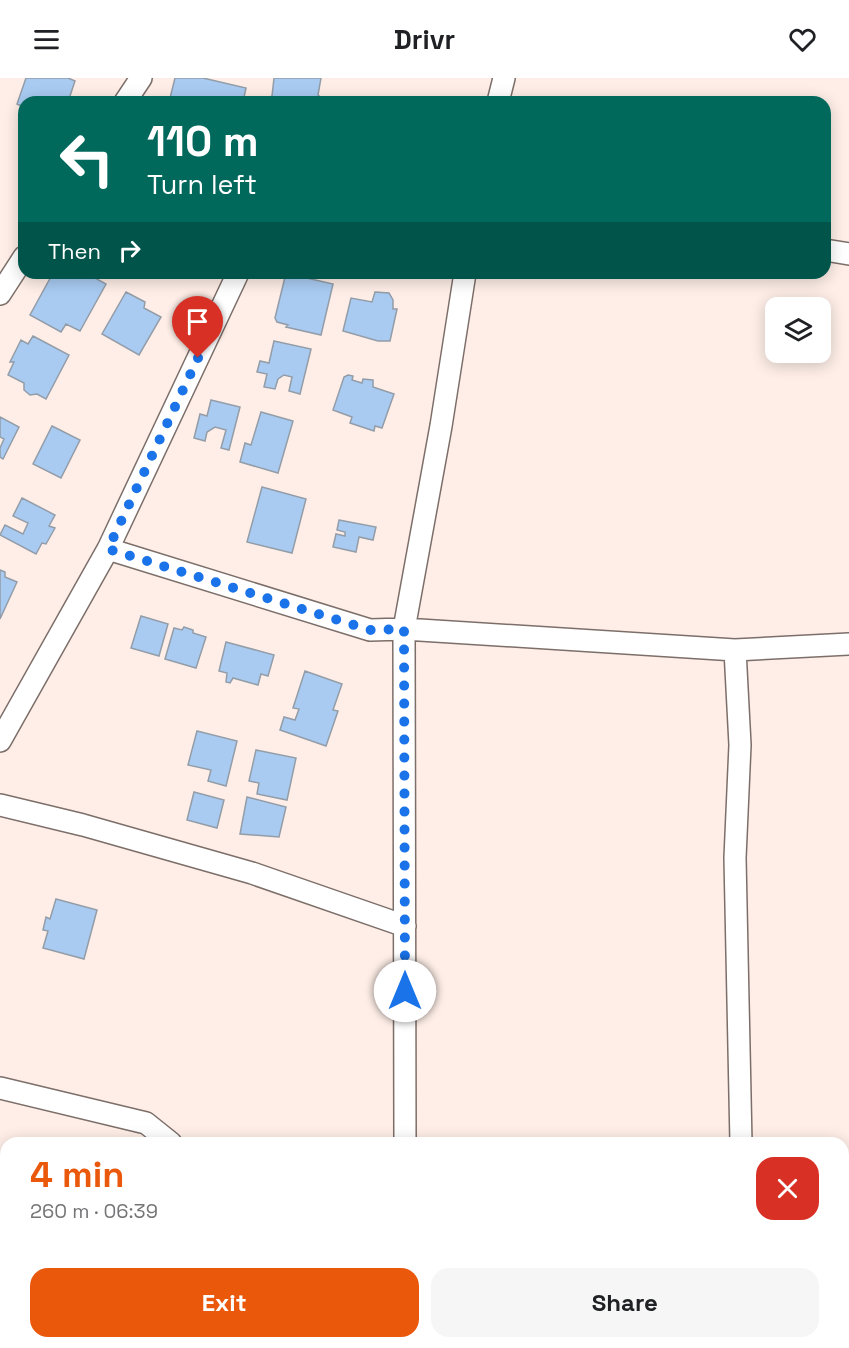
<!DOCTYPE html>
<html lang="en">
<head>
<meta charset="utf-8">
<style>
	:root { --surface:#fff; --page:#f6f6f6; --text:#202124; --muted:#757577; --accent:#ea580c }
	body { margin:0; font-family:"Space Grotesk",sans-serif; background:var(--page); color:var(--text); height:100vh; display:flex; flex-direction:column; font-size:22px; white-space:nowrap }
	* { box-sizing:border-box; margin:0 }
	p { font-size:20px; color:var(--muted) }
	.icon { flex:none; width:33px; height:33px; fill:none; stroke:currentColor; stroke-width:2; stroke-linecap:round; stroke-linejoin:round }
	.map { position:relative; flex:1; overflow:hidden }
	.details { position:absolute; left:0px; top:1059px; width:849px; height:212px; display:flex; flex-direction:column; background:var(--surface); border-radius:18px 18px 0 0; box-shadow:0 3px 15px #0003 }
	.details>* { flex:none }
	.hud { position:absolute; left:18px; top:18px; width:813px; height:183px; border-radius:18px; box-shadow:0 3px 15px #0003; background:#00695c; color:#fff; overflow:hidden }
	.buttons { position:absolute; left:765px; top:219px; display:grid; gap:12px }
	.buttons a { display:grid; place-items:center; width:66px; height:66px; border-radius:12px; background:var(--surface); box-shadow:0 3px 15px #0003; font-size:30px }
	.pin { position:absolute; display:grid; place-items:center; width:51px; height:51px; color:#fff; margin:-62px -26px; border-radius:50% 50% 50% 0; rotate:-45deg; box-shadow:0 0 6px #0007 }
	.pin .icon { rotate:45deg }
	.me { position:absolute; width:66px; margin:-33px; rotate:0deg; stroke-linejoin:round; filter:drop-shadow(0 0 4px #0008) }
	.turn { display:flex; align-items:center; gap:21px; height:126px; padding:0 30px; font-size:27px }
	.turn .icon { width:78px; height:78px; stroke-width:2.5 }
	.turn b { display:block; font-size:42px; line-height:51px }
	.then { display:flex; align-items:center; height:57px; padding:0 30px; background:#0003; gap:12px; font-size:22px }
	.round { display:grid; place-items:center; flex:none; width:63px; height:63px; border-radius:18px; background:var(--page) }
	.headline { display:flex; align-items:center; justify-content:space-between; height:102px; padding:0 30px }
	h1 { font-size:36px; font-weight:700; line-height:45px; color:var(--accent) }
	.button { display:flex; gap:12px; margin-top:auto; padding:12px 30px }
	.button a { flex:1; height:69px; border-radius:18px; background:var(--accent); color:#fff; font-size:24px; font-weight:700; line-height:69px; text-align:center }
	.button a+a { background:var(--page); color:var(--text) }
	header { display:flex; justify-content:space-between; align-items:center; height:78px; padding:0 30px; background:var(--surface); font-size:27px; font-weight:700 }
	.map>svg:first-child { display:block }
</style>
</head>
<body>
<header><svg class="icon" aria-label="menu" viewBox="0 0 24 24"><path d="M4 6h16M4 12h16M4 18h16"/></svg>Drivr<svg class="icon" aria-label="heart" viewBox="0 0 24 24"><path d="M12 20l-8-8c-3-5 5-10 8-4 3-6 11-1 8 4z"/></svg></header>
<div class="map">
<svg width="849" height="1270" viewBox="0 0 849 1270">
	<rect width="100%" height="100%" fill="#feeee7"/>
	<!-- building -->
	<path fill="#a9cbf2" stroke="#939da8" stroke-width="1.5" d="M26,0H68L75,3L68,24H24V29L17,26Z
		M175,0H203L246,10L243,24H169Z
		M274,0H321L318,17L322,20L321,24H267L268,20L272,18Z
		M53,195H86L106,206L80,253L66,246L61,254L30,237Z
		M286,195H293L294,197L333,206L321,257L286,249L288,247L277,244L275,240Z
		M126,214L145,224L144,230L161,239L139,277L102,256Z
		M375,214L389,215L393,222V231H397L390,263H378L343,253L351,220L372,224Z
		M33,258L69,277L46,321L37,316L30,317L24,312V305L8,297L14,284H10L21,262L28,266Z
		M274,263L311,271L300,316L289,313L292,299L284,297L278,301L275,311L264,309L267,296L257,294L260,283L269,285Z
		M348,297L353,298L352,302L362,305L363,301L373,302V309L394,316L382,350L375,348L374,353L350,345L352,339L333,332L344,299Z
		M211,322L240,329L229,372L221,370L226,352L215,349L207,354L205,363L194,360L200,336L207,338Z
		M261,334L293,343L278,395L240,384L245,365L251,367Z
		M0,339L19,349L3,381L0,379V370L4,361L0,359Z
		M52,348L80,362L61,400L33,386Z
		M262,409L306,421L292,475L247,464Z
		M22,420L55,437L49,448L55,450L46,466L42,465L36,476L0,457L5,447L23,456L28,445L13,438Z
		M339,442L376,449L373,462L359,459L356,474L333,469L336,456L345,458V454L337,452Z
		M0,492L5,494V499L17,504L0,541Z
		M141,538L168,546L159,578L131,570Z
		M184,549L193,552V555L206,559L196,590L165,581L174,550L182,552Z
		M226,564L274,577L268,598L261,596L258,607L233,600L230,605L226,604L227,595L219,593Z
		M305,593L342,606L333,632L338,633L326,668L280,652L284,639L295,642L299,631L293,630Z
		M197,653L237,663L226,708L208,703L211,692L188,687Z
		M256,672L296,680L287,722L257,716L259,705L249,703Z
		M194,714L224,722L217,750L187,742Z
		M247,719L286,729L279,759L240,756Z
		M56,821L97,832L84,881L43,870L48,853L43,852L46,839L50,841Z
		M223,1268L280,1269V1270H223Z"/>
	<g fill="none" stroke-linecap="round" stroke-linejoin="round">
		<!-- street casing -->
		<g stroke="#7c6e69" stroke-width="24">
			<path id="street" d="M125,24L141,0
				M498,24L504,0
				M825,172L849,176
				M0,216L24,179
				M108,471L370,552L404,551L441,348L465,195
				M735,572L740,667L735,780L741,1065
				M0,663L108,471L238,195
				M0,727L83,747L252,795L405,848
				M0,1010L146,1045L171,1065
				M405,1065L404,551L735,572L849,566
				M0,1215L6,1214
				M843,1231H849
				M169,1264V1270
				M408,1264L409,1270
				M747,1264V1270"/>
		</g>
		<!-- street -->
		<use href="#street" stroke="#fff" stroke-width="21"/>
	</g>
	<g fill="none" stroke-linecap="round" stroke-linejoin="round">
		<!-- route -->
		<path stroke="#1a73e8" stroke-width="10" stroke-dasharray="0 18" d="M198,280L108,471L370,552L404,551L405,913"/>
	</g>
</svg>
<div class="buttons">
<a><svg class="icon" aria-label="layers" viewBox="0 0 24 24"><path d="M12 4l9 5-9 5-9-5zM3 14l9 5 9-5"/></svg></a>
</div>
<div class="pin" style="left:198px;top:280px;background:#d93025"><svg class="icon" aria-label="arrive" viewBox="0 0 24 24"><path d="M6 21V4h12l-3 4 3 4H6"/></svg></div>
<svg class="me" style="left:405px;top:913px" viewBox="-20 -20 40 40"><circle r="19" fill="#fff"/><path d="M0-13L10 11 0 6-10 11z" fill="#1a73e8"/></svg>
<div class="hud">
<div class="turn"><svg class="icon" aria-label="left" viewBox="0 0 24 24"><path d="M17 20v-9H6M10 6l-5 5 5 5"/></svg><div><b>110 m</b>Turn left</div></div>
<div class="then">Then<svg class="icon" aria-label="right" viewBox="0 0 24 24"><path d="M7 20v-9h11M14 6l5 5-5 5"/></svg></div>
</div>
<section class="details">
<div class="headline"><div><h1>4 min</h1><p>260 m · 06:39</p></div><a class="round" style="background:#d93025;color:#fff"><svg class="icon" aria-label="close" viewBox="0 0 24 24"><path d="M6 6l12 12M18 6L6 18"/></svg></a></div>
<div class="button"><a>Exit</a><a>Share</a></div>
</section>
</div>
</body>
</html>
